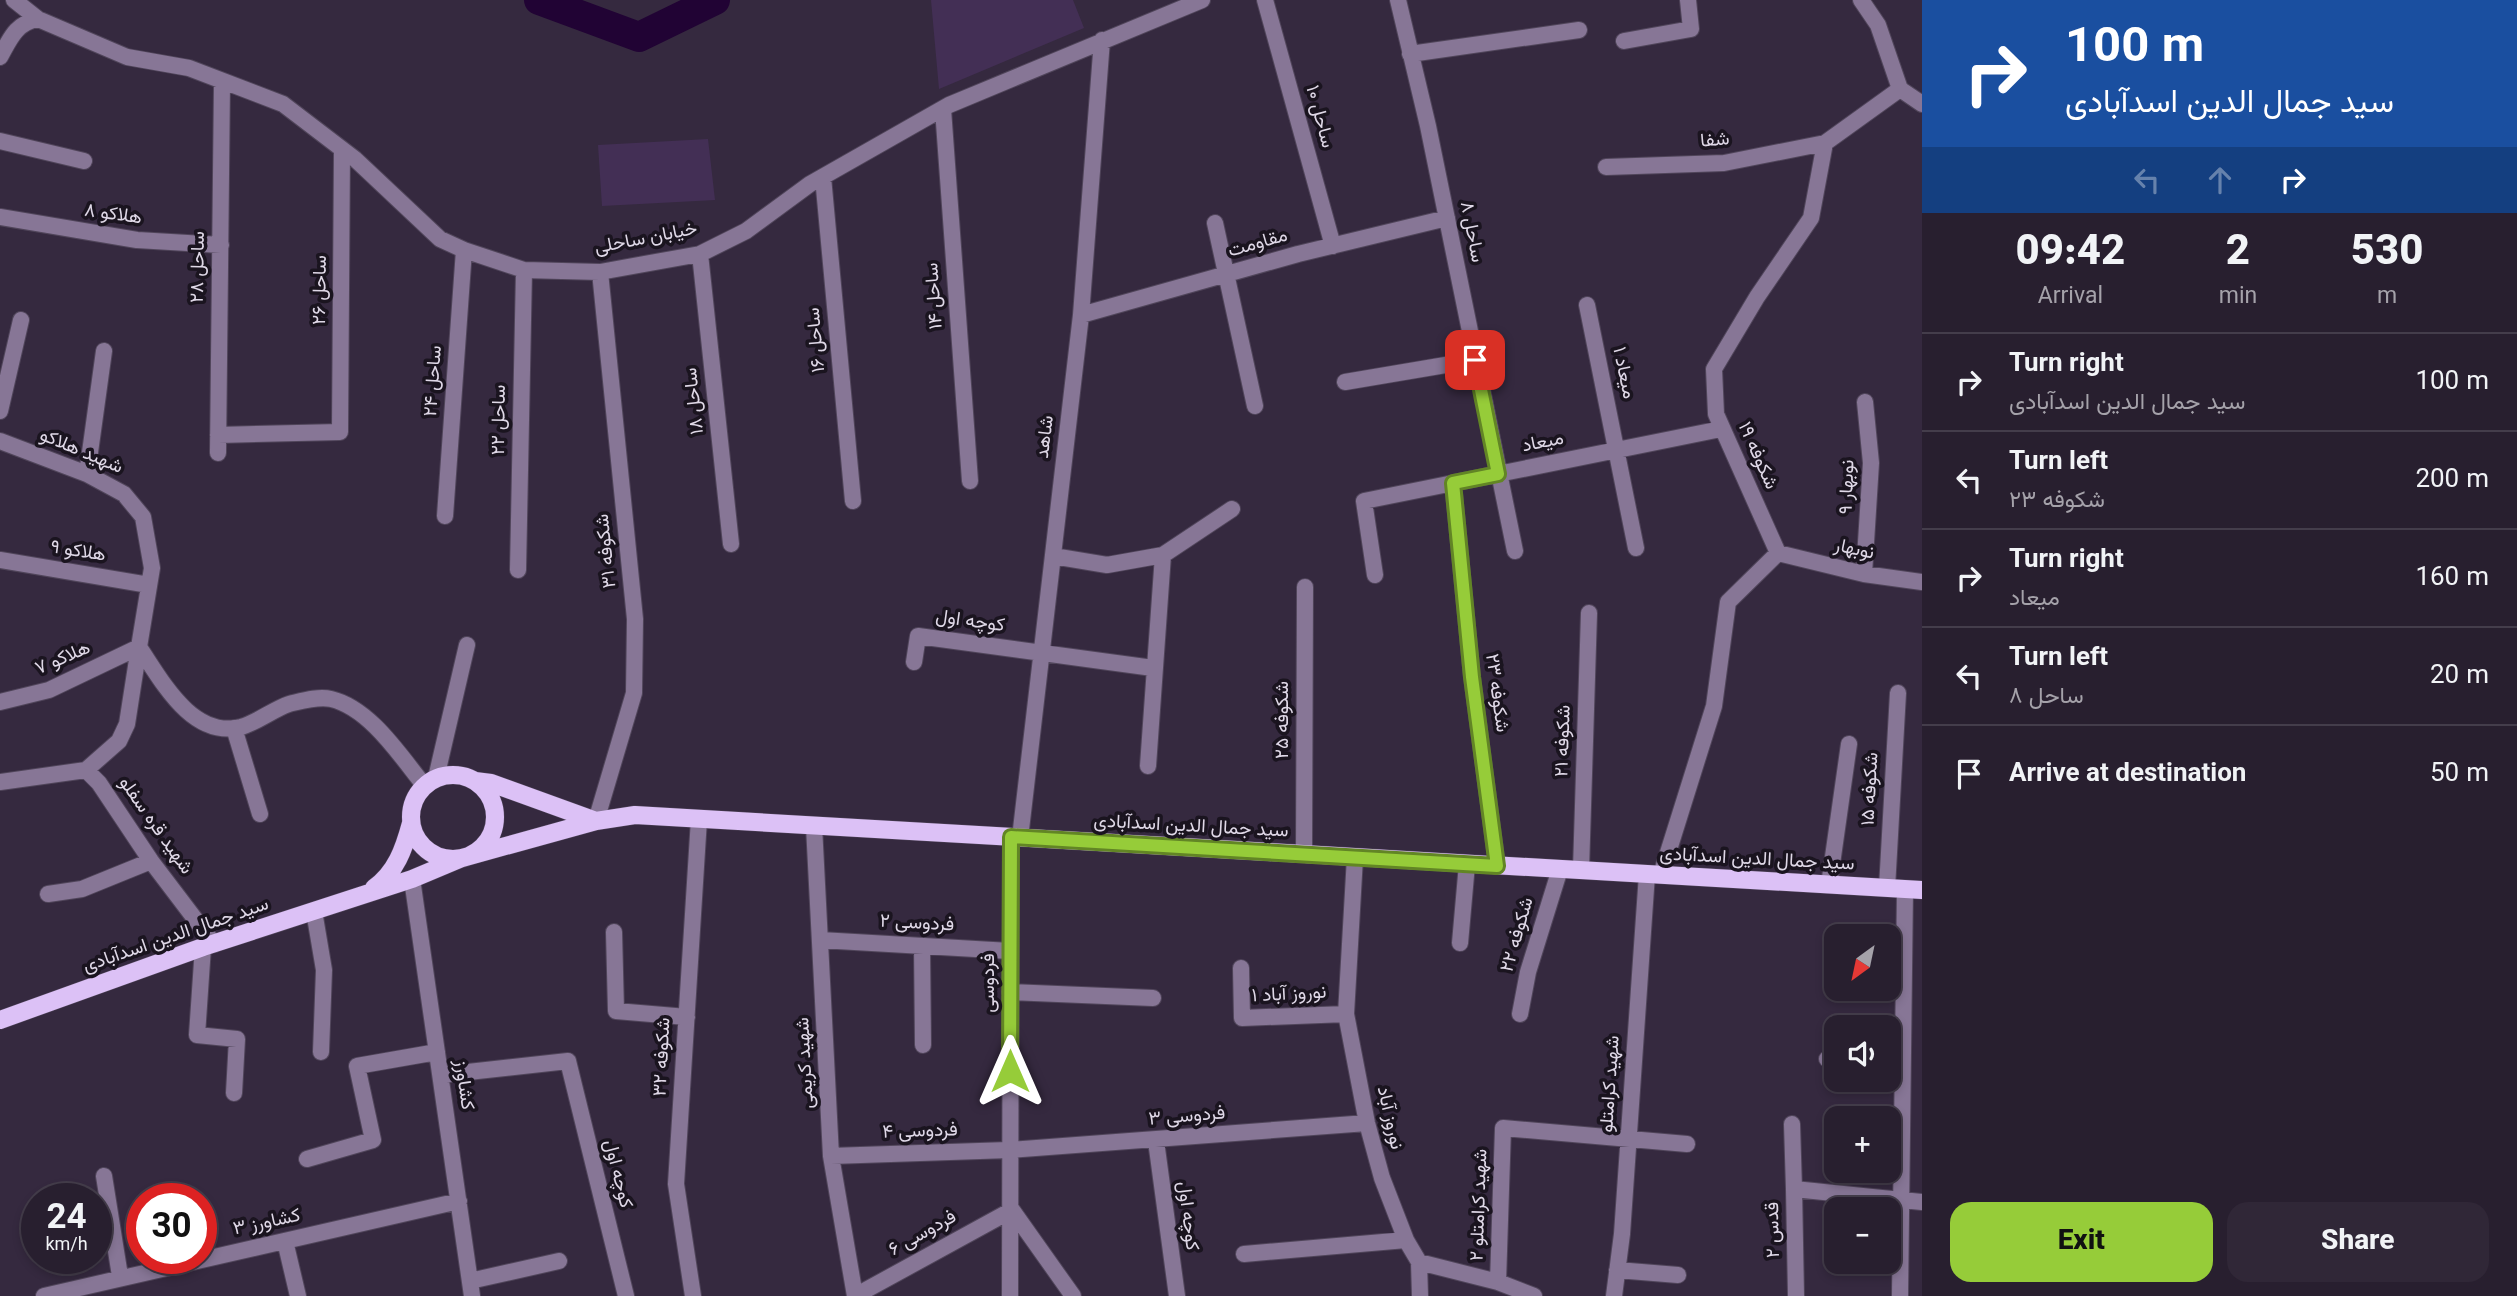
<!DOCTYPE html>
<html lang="en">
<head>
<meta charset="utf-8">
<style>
	:root { --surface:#281f2f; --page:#302737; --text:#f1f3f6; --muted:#a5a2aa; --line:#443d4b; --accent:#96cc39 }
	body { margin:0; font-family:Georgia,Vazirmatn,serif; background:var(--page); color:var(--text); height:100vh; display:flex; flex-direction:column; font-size:26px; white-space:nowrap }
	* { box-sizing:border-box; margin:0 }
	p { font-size:23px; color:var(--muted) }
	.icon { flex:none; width:38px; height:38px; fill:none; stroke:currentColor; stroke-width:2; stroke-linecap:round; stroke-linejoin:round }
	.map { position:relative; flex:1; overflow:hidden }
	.drawer { display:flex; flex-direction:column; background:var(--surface); width:595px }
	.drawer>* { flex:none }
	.guide { background:#1a4fa0; color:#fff; overflow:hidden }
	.needle { width:46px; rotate:213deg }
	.fabs { position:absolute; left:1824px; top:924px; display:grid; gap:14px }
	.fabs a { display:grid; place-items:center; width:77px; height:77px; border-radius:14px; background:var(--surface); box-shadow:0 4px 10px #0003,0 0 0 2px var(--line); font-size:35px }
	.speed { position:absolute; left:21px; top:1183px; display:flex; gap:14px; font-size:35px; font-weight:700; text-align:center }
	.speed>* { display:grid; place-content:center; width:91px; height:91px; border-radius:50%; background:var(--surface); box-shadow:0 4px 10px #0003,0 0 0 2px var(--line); line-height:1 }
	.speed small { font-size:18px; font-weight:400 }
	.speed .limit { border:10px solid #d22; background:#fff; color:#111 }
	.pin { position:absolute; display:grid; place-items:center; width:60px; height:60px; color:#fff; margin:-30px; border-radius:14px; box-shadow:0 4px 10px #0006 }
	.me { position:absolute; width:77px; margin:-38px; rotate:0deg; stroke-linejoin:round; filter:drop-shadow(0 0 5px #0008) }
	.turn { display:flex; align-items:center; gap:24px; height:147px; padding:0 28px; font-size:32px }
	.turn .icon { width:91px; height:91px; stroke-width:2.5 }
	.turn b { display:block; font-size:49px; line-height:60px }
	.lanes { display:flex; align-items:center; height:66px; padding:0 28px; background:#0003; justify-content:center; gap:35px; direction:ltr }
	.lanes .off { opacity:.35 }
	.eta { display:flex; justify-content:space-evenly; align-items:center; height:119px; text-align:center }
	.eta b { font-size:42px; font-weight:800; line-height:49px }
	.action { display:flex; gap:14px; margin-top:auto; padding:14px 28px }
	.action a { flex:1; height:80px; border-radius:21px; background:var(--accent); color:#111; font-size:28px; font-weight:800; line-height:80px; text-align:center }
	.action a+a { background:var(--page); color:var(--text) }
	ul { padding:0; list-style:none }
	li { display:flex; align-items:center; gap:21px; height:98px; padding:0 28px; border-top:2px solid var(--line) }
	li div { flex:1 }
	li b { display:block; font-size:26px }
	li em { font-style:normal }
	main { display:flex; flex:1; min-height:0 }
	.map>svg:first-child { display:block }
</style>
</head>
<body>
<main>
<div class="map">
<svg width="1922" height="1296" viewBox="0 0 1922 1296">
	<rect width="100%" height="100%" fill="#35293f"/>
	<!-- green -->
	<path fill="#432f55" d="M931,0H1073L1084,28L939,89Z
		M708,139L715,200L602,206L598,145Z"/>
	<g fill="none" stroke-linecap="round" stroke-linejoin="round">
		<!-- river -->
		<path stroke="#210334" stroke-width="30" d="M539,0L639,37L715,0"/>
		<!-- minor casing -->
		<g stroke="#50455a" stroke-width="18">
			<path id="minor" d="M14,0L38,19
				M1265,0L1333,246
				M1398,0L1428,126L1515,551
				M1861,0L1878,25L1900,89L1922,104
				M1624,41L1691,29L1688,0
				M1410,54L1579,30
				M0,57C10,39 16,23 38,19L127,57L189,68L283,104L355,159L440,239L464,250L524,270L600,272L700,254L746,231L810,184L949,105L1202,0
				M943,109L970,481
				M0,141L84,161
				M1606,167L1724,163L1825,143
				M823,177L853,501
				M0,217L137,240L221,245
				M1215,223L1255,406
				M700,254L731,544
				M1587,305L1636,548
				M1081,315L1298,254L1447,218
				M1345,382L1475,360
				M0,411L21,320
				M218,435L340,432L342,149
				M0,441L87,474L124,494L143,517L152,568L139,647C162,681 192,739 241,727C258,722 272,710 289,704C302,701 318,696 331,699C370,708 401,757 424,785
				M218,453L222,82
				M87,474L104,351
				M1453,483L1472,677L1497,865
				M445,516L464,250
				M1778,553L1864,574L1922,582
				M1053,556L1107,565L1163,555L1232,509
				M0,560L149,585
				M518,570L524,270
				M1864,574L1871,463L1865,402
				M1375,575L1364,501L1721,429
				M914,662L918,636L1153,668
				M0,702L49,690L139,647
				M234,728L260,814
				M1148,766L1163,555
				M86,770L119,741L127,724L139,647
				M436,778L467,645
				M0,782L86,770L99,783L151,861L214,944
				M596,821L634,693L635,619L600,272
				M814,826L831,1156L855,1296
				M1020,838L1081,315L1102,40
				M1304,854L1305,587
				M1355,857L1346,1014L1367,1123L1382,1178L1406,1240L1419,1262L1498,1282L1534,1296
				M1581,870L1589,613
				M1661,875L1714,706L1728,602L1778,553L1716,414L1714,369L1757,297L1811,218L1825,143L1900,89
				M412,879L472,1296
				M1829,885L1849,744
				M1887,888L1898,693
				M48,894L82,889L151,861
				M314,911L324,970L321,1052
				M614,932L616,1011L687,1017
				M820,940L1010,951
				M1460,943L1467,864
				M922,946L923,1045
				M203,947L197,1035L237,1039L234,1093
				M1241,968L1242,1018L1346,1014
				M1010,992L1153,998
				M1520,1014L1528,972L1560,869
				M1827,1059H1836
				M441,1075L568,1061L626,1296
				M1792,1124L1794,1189
				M1156,1141L1177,1296
				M831,1156L1009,1150L1367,1123
				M307,1159L373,1140L357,1066L437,1052
				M104,1176L120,1276
				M285,1241L298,1296
				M1244,1254L1406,1240
				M1419,1262L1420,1296
				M1617,1270L1678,1275
				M470,1281L559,1261
				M1498,1282L1503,1128L1687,1144
				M44,1296L459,1201
				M693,1296L676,1184L699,819
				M855,1296L1012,1210L1073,1296
				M1010,1296L1011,837
				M1614,1296L1622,1234L1647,874
				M1796,1296L1794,1189L1922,1202
				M1900,1296L1905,889"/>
		</g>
		<!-- major casing -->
		<g stroke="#50455a" stroke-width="19">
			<path id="major" d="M411 817a42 42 0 1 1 84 0a42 42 0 1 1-84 0Z
				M475,781L491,783L596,821
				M374,888C396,872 404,849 411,823
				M0,1020L203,947L412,879L462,858L596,821L635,815L1922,890"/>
		</g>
		<!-- minor -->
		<use href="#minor" stroke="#877696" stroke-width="16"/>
		<!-- major -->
		<use href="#major" stroke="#dcc1f6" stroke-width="18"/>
	</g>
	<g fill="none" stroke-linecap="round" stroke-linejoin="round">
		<!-- route casing -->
		<g stroke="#628525" stroke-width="18">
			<path id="route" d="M1010,1071L1011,837L1497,866L1472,677L1453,483L1498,474L1475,360"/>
		</g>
		<!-- route -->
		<use href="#route" stroke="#96cc39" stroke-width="12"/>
	</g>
	<g text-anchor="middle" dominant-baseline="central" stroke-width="7" stroke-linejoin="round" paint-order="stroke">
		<!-- street labels -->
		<g font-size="19" fill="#dfd8e7" stroke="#1a141f">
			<text transform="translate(1319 117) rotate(75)">ساحل ۱۰</text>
			<text transform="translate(1715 141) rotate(-5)">شفا</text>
			<text transform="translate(113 215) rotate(8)">هلاکو ۸</text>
			<text transform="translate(1471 232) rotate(79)">ساحل ۸</text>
			<text transform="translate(646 239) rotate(-11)">خیابان ساحلی</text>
			<text transform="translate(1258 244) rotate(-16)">مقاومت</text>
			<text transform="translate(199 267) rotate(-89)">ساحل ۲۸</text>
			<text transform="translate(321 290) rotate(-89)">ساحل ۲۶</text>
			<text transform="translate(935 296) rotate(-94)">ساحل ۱۴</text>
			<text transform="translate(817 340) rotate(-95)">ساحل ۱۶</text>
			<text transform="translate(1623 373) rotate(78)">میعاد ۱</text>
			<text transform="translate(434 381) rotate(-86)">ساحل ۲۴</text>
			<text transform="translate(695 401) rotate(-96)">ساحل ۱۸</text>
			<text transform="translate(500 420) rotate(-89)">ساحل ۲۲</text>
			<text transform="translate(1046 437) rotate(-83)">شاهد</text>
			<text transform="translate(1543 443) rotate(-11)">میعاد</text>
			<text transform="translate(81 452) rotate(23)">شهید هلاکو</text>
			<text transform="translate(1757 456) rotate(66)">شکوفه ۱۹</text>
			<text transform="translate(1848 487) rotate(-88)">نوبهار ۹</text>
			<text transform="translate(1854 550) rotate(12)">نوبهار</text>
			<text transform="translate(607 551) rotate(-96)">شکوفه ۳۱</text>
			<text transform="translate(78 552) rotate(9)">هلاکو ۹</text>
			<text transform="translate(970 622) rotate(8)">کوچه اول</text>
			<text transform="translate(63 659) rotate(-23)">هلاکو ۷</text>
			<text transform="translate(1496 693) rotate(82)">شکوفه ۲۳</text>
			<text transform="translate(1283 720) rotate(-90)">شکوفه ۲۵</text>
			<text transform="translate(1564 741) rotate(-88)">شکوفه ۲۱</text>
			<text transform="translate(1871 789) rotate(-87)">شکوفه ۱۵</text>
			<text transform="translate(155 826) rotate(55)">شهید قره سفلو</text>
			<text transform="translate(1191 827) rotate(3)">سید جمال الدین اسدآبادی</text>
			<text transform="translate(1757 860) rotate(3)">سید جمال الدین اسدآبادی</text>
			<text transform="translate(917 924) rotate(3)">فردوسی ۲</text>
			<text transform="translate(1518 935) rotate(-74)">شکوفه ۲۲</text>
			<text transform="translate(176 936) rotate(-19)">سید جمال الدین اسدآبادی</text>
			<text transform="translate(989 983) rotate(-90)">فردوسی</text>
			<text transform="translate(1289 995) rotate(-3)">نوروز آباد ۱</text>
			<text transform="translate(663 1057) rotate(-87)">شکوفه ۳۲</text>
			<text transform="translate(806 1063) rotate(-93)">شهید کریمی</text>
			<text transform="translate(1611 1084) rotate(-86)">شهید کرامتلو</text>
			<text transform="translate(463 1085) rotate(82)">کشاورز</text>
			<text transform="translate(1187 1117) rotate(-5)">فردوسی ۳</text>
			<text transform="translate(1389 1118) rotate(77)">نوروز آباد</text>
			<text transform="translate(920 1132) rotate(-2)">فردوسی ۴</text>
			<text transform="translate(617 1174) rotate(76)">کوچه اول</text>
			<text transform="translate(1480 1205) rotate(-88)">شهید کرامتلو ۲</text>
			<text transform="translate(1187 1216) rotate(83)">کوچه اول</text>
			<text transform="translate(267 1223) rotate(-12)">کشاورز ۳</text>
			<text transform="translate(1774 1230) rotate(-91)">قدس ۲</text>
			<text transform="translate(923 1234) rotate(-29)">فردوسی ۶</text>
		</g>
	</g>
</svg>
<div class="fabs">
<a><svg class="needle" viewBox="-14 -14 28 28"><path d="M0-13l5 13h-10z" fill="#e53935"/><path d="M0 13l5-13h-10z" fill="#a5a2aa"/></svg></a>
<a><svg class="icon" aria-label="sound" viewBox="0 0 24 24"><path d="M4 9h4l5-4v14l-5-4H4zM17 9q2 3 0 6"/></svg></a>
<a>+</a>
<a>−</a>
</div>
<div class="speed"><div>24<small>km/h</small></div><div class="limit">30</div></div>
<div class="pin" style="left:1475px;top:360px;background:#d93025"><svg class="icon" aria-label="arrive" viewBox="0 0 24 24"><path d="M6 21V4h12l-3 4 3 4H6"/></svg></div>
<svg class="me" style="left:1010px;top:1071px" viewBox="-20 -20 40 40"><path d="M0-17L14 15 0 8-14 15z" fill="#96cc39" stroke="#fff" stroke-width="4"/></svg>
</div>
<section class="drawer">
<div class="guide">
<div class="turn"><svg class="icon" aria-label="right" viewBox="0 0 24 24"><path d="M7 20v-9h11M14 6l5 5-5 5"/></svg><div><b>100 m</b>سید جمال الدین اسدآبادی</div></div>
<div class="lanes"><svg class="icon off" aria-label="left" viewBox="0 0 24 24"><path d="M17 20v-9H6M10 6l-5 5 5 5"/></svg><svg class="icon off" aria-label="ahead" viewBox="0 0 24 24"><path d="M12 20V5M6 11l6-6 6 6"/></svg><svg class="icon" aria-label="right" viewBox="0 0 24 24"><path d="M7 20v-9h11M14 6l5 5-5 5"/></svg></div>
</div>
<div class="eta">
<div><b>09:42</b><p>Arrival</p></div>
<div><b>2</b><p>min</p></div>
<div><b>530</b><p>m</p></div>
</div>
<ul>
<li><svg class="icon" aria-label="right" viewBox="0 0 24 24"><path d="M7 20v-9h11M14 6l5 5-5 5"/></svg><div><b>Turn right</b><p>سید جمال الدین اسدآبادی</p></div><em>100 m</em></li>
<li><svg class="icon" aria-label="left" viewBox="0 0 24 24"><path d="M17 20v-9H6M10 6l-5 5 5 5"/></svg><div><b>Turn left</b><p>شکوفه ۲۳</p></div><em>200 m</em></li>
<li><svg class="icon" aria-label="right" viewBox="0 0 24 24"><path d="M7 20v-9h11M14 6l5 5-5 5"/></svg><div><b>Turn right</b><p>میعاد</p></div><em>160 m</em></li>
<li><svg class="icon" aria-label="left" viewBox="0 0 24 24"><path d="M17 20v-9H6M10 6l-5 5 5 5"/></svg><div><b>Turn left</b><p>ساحل ۸</p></div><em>20 m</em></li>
<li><svg class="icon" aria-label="arrive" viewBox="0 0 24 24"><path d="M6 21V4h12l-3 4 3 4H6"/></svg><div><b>Arrive at destination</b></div><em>50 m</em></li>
</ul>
<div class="action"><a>Exit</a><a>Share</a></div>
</section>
</main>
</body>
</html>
